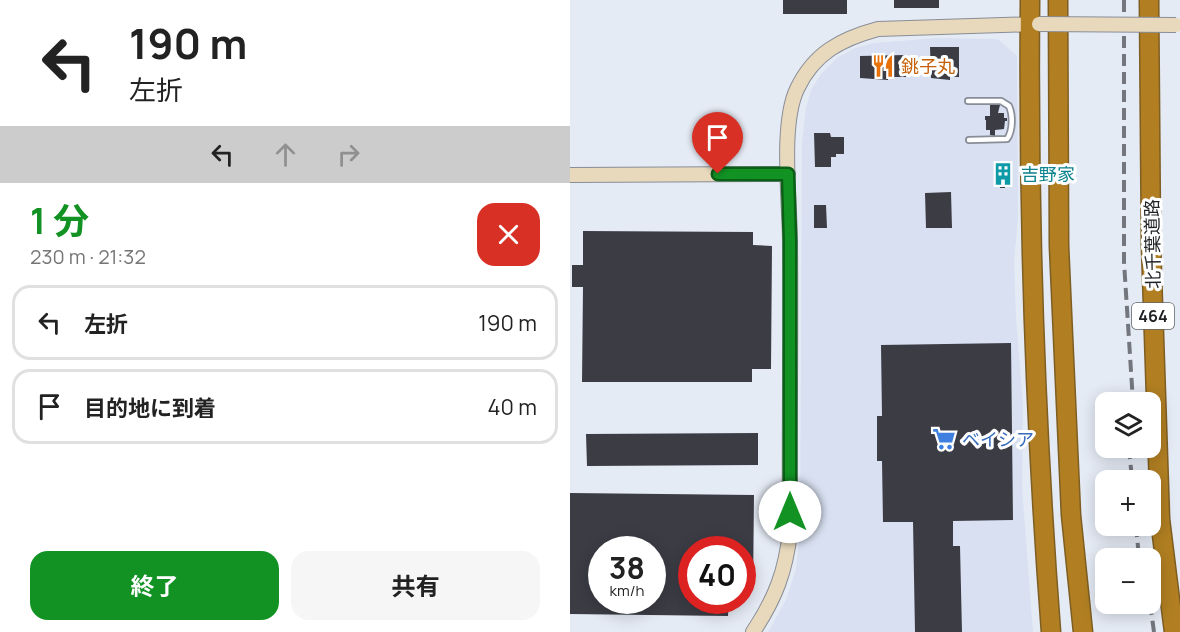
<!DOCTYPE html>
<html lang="ja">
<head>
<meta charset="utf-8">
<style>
	:root { --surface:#fff; --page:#f6f6f6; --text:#222; --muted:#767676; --line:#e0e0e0; --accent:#119223 }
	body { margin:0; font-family:Manrope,"Noto Sans JP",sans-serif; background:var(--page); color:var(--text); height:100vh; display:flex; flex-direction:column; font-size:22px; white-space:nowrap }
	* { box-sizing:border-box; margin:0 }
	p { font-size:20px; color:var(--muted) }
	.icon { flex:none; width:33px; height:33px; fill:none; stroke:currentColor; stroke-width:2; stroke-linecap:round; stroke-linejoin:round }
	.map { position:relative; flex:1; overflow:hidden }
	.details { display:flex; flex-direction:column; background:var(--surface); width:570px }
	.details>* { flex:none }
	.guide { background:#fff; color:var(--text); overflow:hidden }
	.buttons { position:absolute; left:525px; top:392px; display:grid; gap:12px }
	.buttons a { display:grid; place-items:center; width:66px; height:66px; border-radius:12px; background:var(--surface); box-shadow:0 3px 15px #0003; font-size:30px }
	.speed { position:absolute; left:18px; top:536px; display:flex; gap:12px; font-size:30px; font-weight:700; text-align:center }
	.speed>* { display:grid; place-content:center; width:78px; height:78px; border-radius:50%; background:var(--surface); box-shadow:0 3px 15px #0003; line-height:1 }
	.speed small { font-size:15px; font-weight:400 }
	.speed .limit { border:9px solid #d22; background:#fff; color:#111 }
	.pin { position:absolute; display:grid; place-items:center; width:51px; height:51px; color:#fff; margin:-62px -26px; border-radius:50% 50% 50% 0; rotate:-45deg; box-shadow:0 0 6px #0007 }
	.pin .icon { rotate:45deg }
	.me { position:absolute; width:66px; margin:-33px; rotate:0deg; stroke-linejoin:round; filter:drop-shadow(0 0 4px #0008) }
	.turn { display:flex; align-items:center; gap:21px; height:126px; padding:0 30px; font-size:27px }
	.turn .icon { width:78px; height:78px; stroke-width:2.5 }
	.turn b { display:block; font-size:42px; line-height:51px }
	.lanes { display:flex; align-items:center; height:57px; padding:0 30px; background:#0003; justify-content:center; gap:30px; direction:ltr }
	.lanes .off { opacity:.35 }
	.round { display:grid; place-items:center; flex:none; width:63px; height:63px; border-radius:18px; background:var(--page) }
	.headline { display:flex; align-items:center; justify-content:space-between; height:102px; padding:0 30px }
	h1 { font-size:36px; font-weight:700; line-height:45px; color:var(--accent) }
	.action { display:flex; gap:12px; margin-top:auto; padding:12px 30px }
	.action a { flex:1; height:69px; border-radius:18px; background:var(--accent); color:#fff; font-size:24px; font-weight:700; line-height:69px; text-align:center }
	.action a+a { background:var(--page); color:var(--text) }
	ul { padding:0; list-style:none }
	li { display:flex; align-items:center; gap:18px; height:75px; margin:0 12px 9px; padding:0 18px; border:3px solid var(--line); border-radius:18px }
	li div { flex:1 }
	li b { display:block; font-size:22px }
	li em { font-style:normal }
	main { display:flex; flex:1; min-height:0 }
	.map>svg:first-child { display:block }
</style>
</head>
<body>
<main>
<section class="details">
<div class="guide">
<div class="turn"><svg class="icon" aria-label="left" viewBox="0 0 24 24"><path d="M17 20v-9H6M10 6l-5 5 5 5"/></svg><div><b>190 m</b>左折</div></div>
<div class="lanes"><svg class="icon" aria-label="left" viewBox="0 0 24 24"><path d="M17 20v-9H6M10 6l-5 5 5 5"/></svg><svg class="icon off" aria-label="ahead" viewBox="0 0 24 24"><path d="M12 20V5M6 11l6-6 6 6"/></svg><svg class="icon off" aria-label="right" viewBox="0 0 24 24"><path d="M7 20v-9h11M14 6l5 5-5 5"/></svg></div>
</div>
<div class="headline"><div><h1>1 分</h1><p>230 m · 21:32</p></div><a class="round" style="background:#d93025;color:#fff"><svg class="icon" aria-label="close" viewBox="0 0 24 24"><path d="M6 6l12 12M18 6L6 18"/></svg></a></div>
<ul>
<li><svg class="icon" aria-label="left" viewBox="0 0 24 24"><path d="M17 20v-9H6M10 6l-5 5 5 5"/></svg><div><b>左折</b></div><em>190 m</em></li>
<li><svg class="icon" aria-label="arrive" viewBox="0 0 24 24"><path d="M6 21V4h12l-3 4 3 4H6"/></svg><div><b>目的地に到着</b></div><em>40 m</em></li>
</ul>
<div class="action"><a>終了</a><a>共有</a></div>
</section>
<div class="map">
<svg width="610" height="632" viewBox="0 0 610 632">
	<rect width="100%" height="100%" fill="#e5ebf5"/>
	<!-- built -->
	<path fill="#d8e0f1" d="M367,38L428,39L447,56L448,218L444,261L446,318L453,405L452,488L463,632H198L216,600L226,569L230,532L232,143L236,108L241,90L251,74L267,58L285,48L304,43Z"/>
	<!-- building -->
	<path fill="#3c3c45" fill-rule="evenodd" d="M213,0H277V14H213Z
		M324,0H369V8H324Z
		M360,47H389V77H380V80L361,78Z
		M335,55L336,77H318V80L290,78V56Z
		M420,104L430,105L428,113H434V118H437V121H435L434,129L425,130V136L420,135V130H416V120H415V116H420Z
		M244,133H260L261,137H274V154H266V157H261V167H245Z
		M426,163H438L439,185H435V188H430V185H427Z
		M381,192L382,228H356L355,193Z
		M244,205H256L257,228H244Z
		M13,231L183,232V245L202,246L201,369H182V382H12L13,287H2V265H13Z
		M441,343L443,520L383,521V546H390L392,632H345L343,522H313L312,461H307V416H312L311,345Z
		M188,433V465L17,466L16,434Z
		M0,493L184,495L183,589H172V549H122V600H159L158,616L0,614ZM32,549H82V600H32Z"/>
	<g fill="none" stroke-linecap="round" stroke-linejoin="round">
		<!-- lane casing -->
		<g stroke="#888d97" stroke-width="8">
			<path id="lane" d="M398,101H431L439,106C443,115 443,131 437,139L399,140"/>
		</g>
		<!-- secondary casing -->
		<g stroke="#888d97" stroke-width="16">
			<path id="secondary" d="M0,175L218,174
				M183,632C205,599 216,571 220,531C219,435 221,339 220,243C220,202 210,125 227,89C244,53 271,39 308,29L467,24"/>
		</g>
		<!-- highway casing -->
		<g stroke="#7e5e23" stroke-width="21">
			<path id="highway" d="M460,0C458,211 465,422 481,632
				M488,0L489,246L501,515L513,632
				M579,0L581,245L590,519L604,632"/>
		</g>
		<!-- lane -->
		<use href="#lane" stroke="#fff" stroke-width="4.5"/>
		<!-- secondary -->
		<use href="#secondary" stroke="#e8d9bd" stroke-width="14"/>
		<!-- highway -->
		<use href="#highway" stroke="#b17f22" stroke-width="18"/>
		<!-- rail -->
		<path stroke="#73777d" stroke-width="4" stroke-dasharray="12 6" stroke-linecap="butt" d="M554,0V262L563,402
			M559,447L562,480
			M566,525L569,558
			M580,603L584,632"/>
		<!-- secondary-bridge casing -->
		<g stroke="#888d97" stroke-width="16" stroke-linecap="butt">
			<path id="secondary-bridge" d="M469,24L606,25"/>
		</g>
		<!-- secondary-bridge -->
		<use href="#secondary-bridge" stroke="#e8d9bd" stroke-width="14"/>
	</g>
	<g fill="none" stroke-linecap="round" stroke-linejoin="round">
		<!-- route casing -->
		<g stroke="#0b5f17" stroke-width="15">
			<path id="route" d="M148,174H218L220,242V512"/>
		</g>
		<!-- route -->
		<use href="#route" stroke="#119223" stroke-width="10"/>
	</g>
	<!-- icons -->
	<defs>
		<g id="restaurant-bare" transform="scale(1.8)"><path d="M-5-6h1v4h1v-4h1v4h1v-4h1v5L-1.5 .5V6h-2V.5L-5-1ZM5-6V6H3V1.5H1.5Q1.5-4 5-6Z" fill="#e8710a" stroke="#fff" stroke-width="2.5" paint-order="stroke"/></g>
		<g id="building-bare" transform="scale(1.8)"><path d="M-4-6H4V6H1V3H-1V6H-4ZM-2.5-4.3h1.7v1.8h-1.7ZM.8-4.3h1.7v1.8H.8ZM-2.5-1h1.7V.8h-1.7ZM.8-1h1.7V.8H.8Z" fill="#0f9aa8" stroke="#fff" stroke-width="2.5" paint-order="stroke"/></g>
		<g id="supermarket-bare" transform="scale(1.8)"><path d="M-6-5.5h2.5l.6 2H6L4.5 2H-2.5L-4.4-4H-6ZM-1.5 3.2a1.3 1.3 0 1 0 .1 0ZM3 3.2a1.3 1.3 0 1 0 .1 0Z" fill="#3f7fe0" stroke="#fff" stroke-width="2.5" paint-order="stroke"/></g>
	</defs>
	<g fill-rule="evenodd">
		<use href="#restaurant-bare" x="313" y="66"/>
		<use href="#building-bare" x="433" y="174"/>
		<use href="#supermarket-bare" x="374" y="439"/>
	</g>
	<g text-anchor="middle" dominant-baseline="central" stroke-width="6" stroke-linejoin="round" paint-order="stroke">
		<!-- shield labels -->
		<rect fill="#fff" stroke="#626466" stroke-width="1.5" x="562" y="303" width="42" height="26" rx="4.5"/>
		<g font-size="16" font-weight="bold" fill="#1f2124">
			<text x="583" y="316">464</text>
		</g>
		<!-- food labels -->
		<g font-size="18" fill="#c56008" stroke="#fff" text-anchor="start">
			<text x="331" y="66">銚子丸</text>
		</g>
		<!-- culture labels -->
		<g font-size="18" fill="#0d838f" stroke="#fff" text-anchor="start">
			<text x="451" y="174">吉野家</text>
		</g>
		<!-- street labels -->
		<g font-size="18" fill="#1f2124" stroke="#fff">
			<text transform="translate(582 244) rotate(-91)">北千葉道路</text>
		</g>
		<!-- shop labels -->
		<g font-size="18" fill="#366cbe" stroke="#fff" text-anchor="start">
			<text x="392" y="439">ベイシア</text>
		</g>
	</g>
</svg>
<div class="buttons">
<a><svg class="icon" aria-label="layers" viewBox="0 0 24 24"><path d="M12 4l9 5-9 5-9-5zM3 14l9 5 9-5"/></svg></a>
<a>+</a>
<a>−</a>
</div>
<div class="speed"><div>38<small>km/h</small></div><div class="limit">40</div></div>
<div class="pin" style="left:148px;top:174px;background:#d93025"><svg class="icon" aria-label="arrive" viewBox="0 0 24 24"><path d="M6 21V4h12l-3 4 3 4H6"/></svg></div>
<svg class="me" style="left:220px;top:512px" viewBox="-20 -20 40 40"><circle r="19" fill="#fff"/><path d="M0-13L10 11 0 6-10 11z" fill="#119223"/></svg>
</div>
</main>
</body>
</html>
